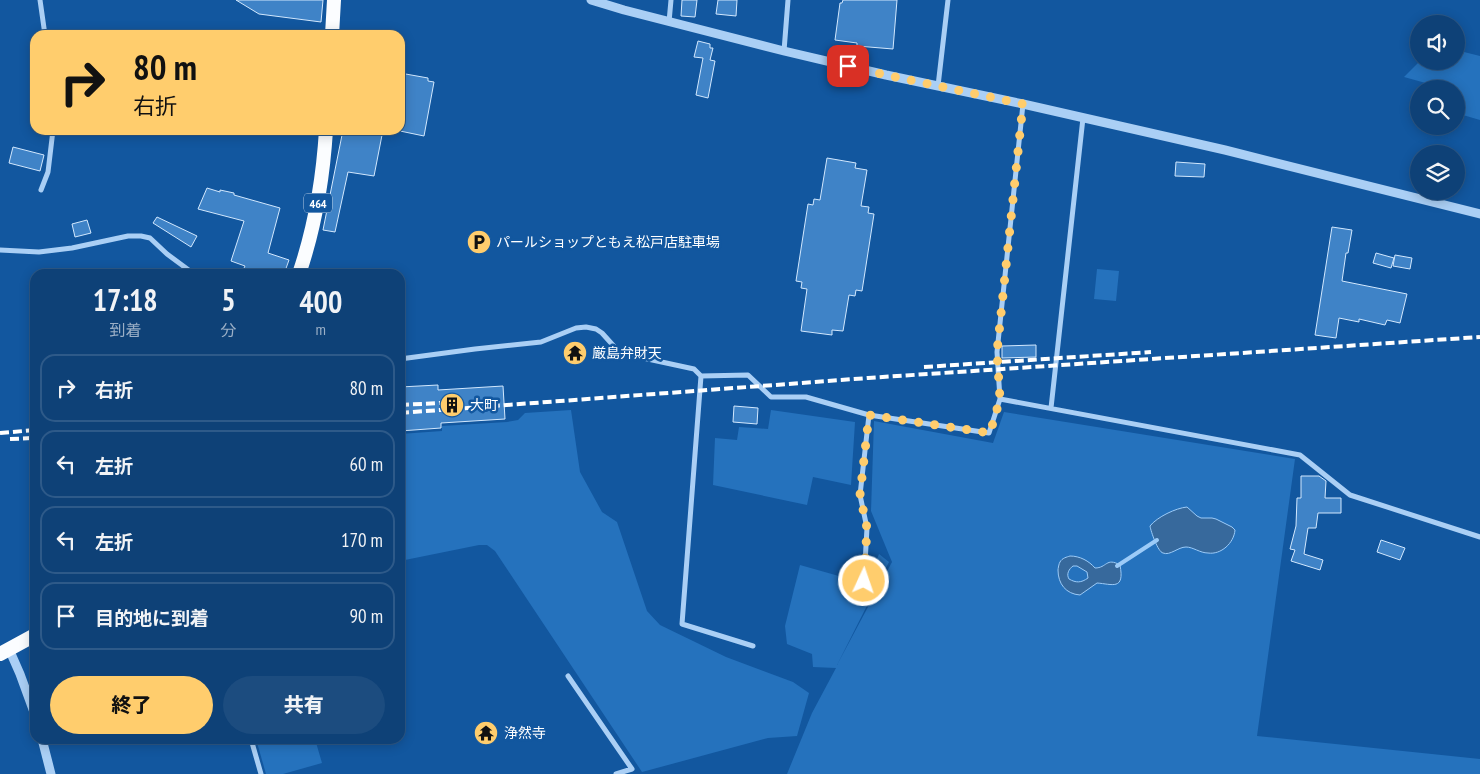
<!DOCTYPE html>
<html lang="ja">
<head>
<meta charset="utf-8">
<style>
	:root { --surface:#0e4177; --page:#1c4c7f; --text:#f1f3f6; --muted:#9bafc6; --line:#2e5a89; --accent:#ffcd6d }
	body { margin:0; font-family:"PT Sans Narrow","Noto Sans JP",sans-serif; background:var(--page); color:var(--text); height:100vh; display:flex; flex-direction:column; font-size:19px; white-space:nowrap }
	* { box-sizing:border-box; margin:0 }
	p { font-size:16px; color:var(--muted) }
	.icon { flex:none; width:28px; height:28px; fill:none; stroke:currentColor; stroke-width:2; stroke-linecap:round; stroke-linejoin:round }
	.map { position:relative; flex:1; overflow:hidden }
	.sheet { position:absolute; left:30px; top:269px; width:375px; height:475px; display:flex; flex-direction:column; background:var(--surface); border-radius:15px; box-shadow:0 2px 12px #0003,0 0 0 1px var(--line) }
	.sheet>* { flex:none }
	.top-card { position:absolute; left:30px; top:30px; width:375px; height:105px; border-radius:15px; box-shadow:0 2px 12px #0003,0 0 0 1px var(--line); background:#ffcd6d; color:#111; overflow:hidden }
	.fabs { position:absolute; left:1410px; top:15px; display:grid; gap:10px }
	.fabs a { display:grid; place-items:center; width:55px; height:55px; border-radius:50%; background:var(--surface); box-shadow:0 2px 12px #0003,0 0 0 1px var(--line); font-size:25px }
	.pin { position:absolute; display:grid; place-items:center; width:42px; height:42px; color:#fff; margin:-21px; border-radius:10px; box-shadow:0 2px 8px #0006 }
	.me { position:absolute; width:55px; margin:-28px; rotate:3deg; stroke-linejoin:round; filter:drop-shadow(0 0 4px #0008) }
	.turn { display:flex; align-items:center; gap:18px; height:105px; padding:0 20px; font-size:22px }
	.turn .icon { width:65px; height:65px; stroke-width:2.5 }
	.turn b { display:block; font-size:35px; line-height:42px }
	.eta { display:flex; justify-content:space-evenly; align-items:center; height:85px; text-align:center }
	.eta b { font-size:30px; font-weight:800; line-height:35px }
	.primary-button { display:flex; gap:10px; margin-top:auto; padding:10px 20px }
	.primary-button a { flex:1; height:58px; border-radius:30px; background:var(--accent); color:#111; font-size:20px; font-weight:800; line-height:58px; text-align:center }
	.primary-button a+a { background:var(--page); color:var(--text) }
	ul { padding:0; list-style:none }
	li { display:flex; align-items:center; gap:15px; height:68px; margin:0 10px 8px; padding:0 10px; border:2px solid var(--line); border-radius:15px }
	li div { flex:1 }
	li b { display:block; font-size:19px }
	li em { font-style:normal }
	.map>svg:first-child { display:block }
</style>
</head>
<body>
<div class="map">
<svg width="1480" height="774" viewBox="0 0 1480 774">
	<rect width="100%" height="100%" fill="#12579f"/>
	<!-- green -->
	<path fill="#2572bd" d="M1456,50L1480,56V120L1456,113V89H1440V87L1404,77L1420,61H1456Z
		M1097,269L1119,271L1116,301L1094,299Z
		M571,410L580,472L602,512L617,522L647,611L660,625L726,657L793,682L809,693L797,736L768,738L642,772L495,551L487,545H479L400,561V434L442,431V426L507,422L518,420L525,413Z
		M771,410L855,422L851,485L813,477L807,505L713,485L715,438L737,440L739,427L768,429Z
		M1004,412L1295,459L1257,736L1480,759V774H787L812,713L836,668L813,667L812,654L787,644L785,626L800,565L867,584L879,554L889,562L837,665L892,562L871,511L874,421L993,443Z
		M256,739H315L322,763L283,774H266Z"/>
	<!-- water -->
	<path fill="#37699c" stroke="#9ccbf8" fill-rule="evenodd" d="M1187,507L1197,516L1201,518H1212L1216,519L1232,527L1235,530C1234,543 1221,555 1208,553C1200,553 1193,547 1186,547C1178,547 1170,556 1163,553C1158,552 1151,532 1150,526C1157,517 1176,508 1187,507Z
		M1070,556C1080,556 1089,561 1095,568C1107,568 1106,557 1120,565C1125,591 1112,584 1097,583L1080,595C1066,594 1058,584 1058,570C1058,569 1059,563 1060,562C1062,558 1067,557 1070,556ZM1073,566H1077L1087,572L1088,578C1081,583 1076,583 1069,579C1066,574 1069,569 1073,566Z"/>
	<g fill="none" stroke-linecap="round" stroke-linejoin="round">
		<!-- stream -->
		<path stroke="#9ccbf8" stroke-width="4" d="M1117,566L1157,540"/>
	</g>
	<!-- building -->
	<path fill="#3f83c7" stroke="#d2e8fe" d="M236,0H323L321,22L259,14Z
		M682,0H697L695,17L681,16Z
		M718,0H737L736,16L716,14Z
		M843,0H897L893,49L857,46V43L835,40L840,3H842Z
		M698,41L710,44V48H713L710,60L715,61L708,98L696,95L703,58L694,57Z
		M400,73L428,78V81L434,82L424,136L400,131Z
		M343,130H383L374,176L348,172L335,232L323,230Z
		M13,147L44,155L40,171L9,163Z
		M827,158L856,163L855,168L867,170L861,206L869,207L868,213L874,214L862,291L856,290L855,296L849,295L843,331L832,330V335L801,331L807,289L801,288L802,282L796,281L808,204L813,205L814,199L820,200Z
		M1176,162L1205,164L1204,177L1175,176Z
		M207,188L220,192V190L234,193V195L280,208L268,253L289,260L284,274H253L243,270L245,266L231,261L244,221L198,209Z
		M157,217L197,236L191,247L153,223Z
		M87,220L91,233L75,237L72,224Z
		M1332,227L1352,230L1348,253H1346L1342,281L1407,294L1400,323L1387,320L1385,325L1359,319V322L1339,318L1336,338L1315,335Z
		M1376,253L1394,258L1391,268L1373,263Z
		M1395,255L1412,258L1410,269L1393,266Z
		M1036,345V357L1002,358V346Z
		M438,385V390L503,386L505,419L441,423V428L400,431V387Z
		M734,406L758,408L757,424L733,422Z
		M1301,476H1319L1326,481L1325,498H1341V513H1318L1316,528H1308L1304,554L1323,560L1320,570L1291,561L1295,550L1290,549L1296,526L1297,498H1301Z
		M1381,540L1405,548L1400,560L1377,552Z"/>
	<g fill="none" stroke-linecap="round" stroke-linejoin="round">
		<!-- minor -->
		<path stroke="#aacff5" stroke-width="5" d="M40,0L45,35
			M669,22L671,0
			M784,51L788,0
			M938,86L948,0
			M41,190L48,172L53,130
			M0,250L39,252L72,248L128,236H141L150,238L167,254L194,274
			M400,359L475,349L541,342L576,328L586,327L596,329L602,333L620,353L694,369L701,376L748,375L771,397H806L869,415L989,433L1000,399L1300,455L1350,495L1480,537
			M701,376L682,624L753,646
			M1000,399L997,352L1023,104
			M1051,408L1083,118
			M864,581L867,528L860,495L869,415
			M568,676L632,769L616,774
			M251,739L261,774"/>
		<!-- tertiary -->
		<path stroke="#aacff5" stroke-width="9" d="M591,0L624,10L784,51L886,75L1023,104L1225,150L1480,214
			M9,649L20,674L35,715
			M42,739L51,774"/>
		<!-- trunk -->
		<path stroke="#fbfdff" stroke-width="14" d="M332,35L334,0
			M299,274C315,227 323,179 326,130
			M0,654L35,635"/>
		<!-- rail -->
		<path stroke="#fff" stroke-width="4" stroke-dasharray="9 4" stroke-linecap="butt" d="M924,367L1151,352
			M400,405L440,403
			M400,413L868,378L1480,337
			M0,433L35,430
			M10,439L35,438"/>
	</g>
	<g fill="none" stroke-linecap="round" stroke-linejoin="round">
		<!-- route -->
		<path stroke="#ffcd6d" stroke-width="9" stroke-dasharray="0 16.2" d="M848,66L886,75L1023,104L997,352L1000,399L990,433L869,415L860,495L867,528L864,581"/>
	</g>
	<!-- icons -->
	<defs>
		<g id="parking-disc" transform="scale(1.25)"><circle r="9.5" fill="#ffcd6d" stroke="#12579f"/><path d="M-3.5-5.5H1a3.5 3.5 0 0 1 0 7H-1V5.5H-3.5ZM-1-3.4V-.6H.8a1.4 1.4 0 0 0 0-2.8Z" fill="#111"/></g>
		<g id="temple-disc" transform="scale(1.25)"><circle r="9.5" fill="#ffcd6d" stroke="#12579f"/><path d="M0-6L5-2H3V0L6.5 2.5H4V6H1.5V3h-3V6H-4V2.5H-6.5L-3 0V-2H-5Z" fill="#111"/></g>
		<g id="building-disc" transform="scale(1.25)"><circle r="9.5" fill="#ffcd6d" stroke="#12579f"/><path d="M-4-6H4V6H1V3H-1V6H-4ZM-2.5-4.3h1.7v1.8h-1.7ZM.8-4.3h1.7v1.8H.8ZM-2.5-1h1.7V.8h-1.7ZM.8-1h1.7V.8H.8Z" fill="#111"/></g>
	</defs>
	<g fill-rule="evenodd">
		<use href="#parking-disc" x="479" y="242"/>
		<use href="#temple-disc" x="575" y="353"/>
		<use href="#building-disc" x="452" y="405"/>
		<use href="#temple-disc" x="486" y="733"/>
	</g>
	<g text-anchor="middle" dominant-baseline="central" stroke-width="5" stroke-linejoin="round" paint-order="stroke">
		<!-- shield labels -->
		<rect fill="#12579f" stroke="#b8cde2" stroke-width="1" x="304" y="193.5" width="28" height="19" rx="4"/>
		<g font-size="12" font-weight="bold" fill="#fff">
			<text x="318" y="203">464</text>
		</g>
		<!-- poi labels -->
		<g font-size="14" fill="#fff" stroke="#12579f" text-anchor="start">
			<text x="496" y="242">パールショップともえ松戸店駐車場</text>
			<text x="592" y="353">厳島弁財天</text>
			<text x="470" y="405">大町</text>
			<text x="504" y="733">浄然寺</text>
		</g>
	</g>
</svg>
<div class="fabs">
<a><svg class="icon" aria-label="sound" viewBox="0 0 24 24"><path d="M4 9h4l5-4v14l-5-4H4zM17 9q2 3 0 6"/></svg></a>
<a><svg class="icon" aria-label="search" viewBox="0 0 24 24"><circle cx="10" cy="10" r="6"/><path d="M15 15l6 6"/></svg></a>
<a><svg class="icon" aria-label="layers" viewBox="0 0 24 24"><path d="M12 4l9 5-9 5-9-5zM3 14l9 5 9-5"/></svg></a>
</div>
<div class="pin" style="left:848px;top:66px;background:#d93025"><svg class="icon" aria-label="arrive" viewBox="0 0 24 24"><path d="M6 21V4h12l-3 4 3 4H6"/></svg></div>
<svg class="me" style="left:864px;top:581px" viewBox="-20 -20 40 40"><circle r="17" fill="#ffcd6d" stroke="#fff" stroke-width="3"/><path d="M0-11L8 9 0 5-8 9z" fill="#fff"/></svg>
<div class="top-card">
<div class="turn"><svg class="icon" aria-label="right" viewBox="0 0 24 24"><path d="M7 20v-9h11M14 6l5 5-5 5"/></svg><div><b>80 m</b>右折</div></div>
</div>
<section class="sheet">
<div class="eta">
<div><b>17:18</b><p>到着</p></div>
<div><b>5</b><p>分</p></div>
<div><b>400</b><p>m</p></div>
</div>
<ul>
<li><svg class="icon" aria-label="right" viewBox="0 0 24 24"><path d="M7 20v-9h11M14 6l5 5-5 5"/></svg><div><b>右折</b></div><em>80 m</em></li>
<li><svg class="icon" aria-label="left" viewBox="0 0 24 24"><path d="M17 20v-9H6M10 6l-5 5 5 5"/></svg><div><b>左折</b></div><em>60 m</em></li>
<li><svg class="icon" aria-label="left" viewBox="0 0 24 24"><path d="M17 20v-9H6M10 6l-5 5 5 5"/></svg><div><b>左折</b></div><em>170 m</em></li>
<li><svg class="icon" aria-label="arrive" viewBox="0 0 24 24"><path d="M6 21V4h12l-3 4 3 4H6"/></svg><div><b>目的地に到着</b></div><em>90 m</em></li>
</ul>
<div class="primary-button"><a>終了</a><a>共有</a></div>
</section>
</div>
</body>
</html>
